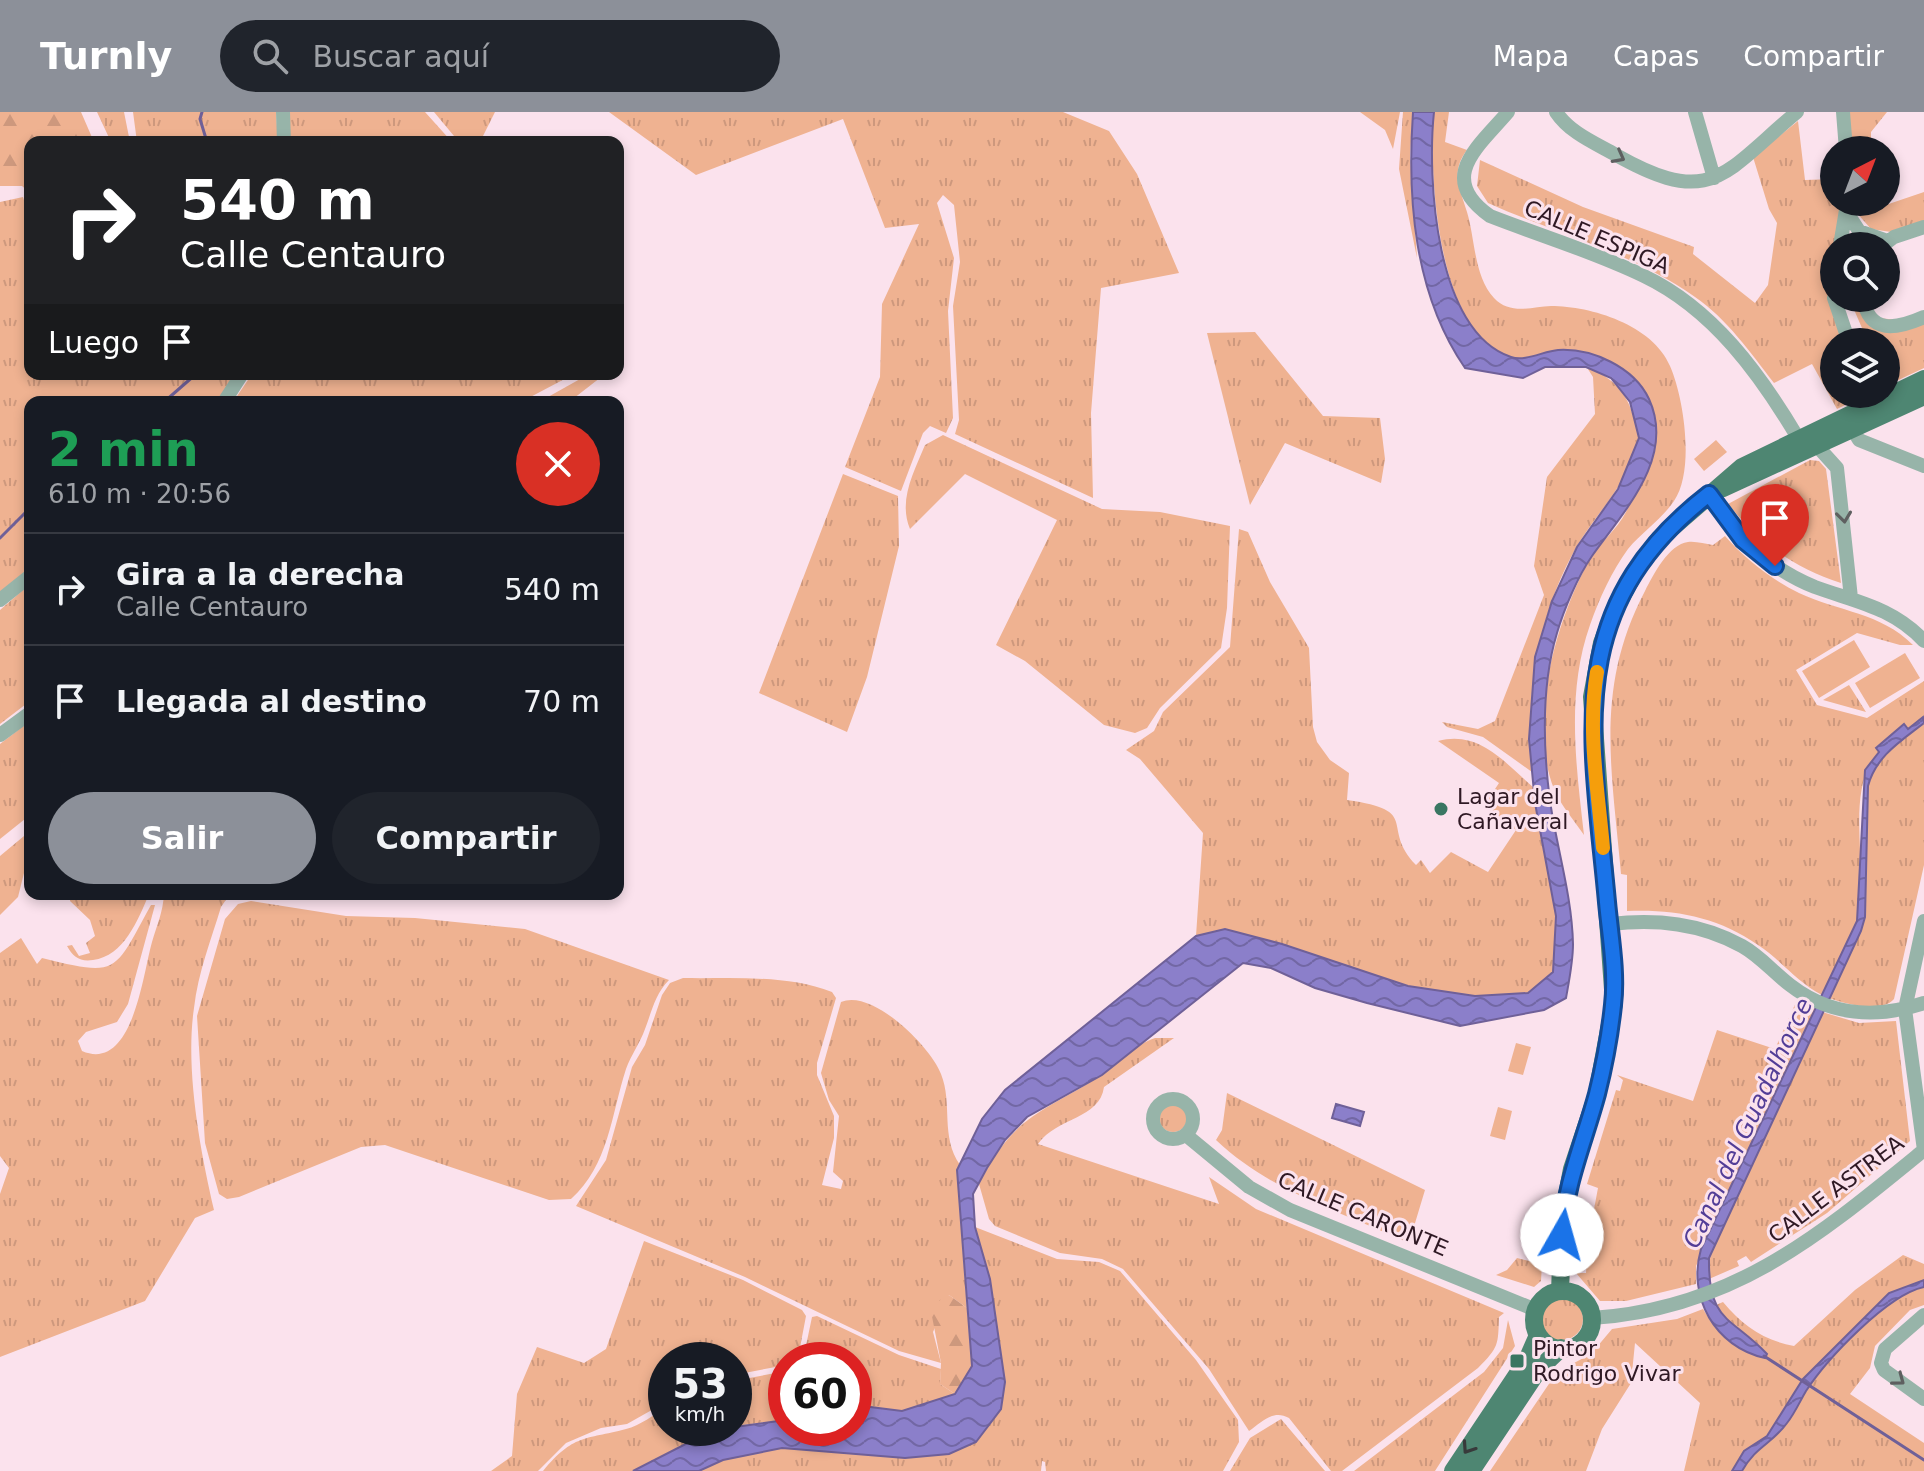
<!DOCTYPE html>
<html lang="es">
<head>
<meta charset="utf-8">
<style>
	:root { --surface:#171b24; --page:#20242c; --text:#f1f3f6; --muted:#9ea1a6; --line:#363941; --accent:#8c9099 }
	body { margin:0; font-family:"DejaVu Sans",sans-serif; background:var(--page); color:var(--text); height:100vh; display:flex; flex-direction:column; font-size:30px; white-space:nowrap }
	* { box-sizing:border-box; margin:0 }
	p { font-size:26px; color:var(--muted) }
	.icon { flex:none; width:44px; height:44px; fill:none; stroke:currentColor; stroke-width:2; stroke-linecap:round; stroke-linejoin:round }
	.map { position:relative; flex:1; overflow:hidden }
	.details { position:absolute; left:24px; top:284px; width:600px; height:504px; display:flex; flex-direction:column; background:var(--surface); border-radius:16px; box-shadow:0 4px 12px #0003 }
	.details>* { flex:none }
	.guide { position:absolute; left:24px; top:24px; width:600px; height:244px; border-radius:16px; box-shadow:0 4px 12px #0003; background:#202124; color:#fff; overflow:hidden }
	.needle { width:52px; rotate:42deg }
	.buttons { position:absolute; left:1820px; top:24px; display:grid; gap:16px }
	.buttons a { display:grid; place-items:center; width:80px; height:80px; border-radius:50%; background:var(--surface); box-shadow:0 4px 12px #0003; font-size:40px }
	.speed { position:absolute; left:648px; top:1230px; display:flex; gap:16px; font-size:40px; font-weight:700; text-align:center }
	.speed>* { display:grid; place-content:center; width:104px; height:104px; border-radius:50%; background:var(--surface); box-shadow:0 4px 12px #0003; line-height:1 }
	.speed small { font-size:20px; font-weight:400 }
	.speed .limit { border:12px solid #d22; background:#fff; color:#111 }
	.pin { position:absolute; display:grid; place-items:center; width:68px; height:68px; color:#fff; margin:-82px -34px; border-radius:50% 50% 50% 0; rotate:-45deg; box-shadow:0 0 8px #0007 }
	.pin .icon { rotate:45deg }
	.me { position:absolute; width:88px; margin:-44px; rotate:7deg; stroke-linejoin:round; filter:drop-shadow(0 0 6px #0008) }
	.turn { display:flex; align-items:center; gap:28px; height:168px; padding:0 24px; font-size:36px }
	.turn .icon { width:104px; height:104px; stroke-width:2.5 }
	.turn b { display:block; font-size:56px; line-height:68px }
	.then { display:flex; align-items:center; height:76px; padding:0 24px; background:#0003; gap:16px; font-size:30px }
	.round { display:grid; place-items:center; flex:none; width:84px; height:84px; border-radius:42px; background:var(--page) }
	.overview { display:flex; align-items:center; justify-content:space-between; height:136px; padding:0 24px }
	h1 { font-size:48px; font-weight:800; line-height:60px; color:#1e9e55 }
	.action { display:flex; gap:16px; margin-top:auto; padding:16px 24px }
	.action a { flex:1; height:92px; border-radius:48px; background:var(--accent); color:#fff; font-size:32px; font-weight:800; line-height:92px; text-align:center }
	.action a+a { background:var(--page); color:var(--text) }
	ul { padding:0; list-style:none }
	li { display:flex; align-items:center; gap:24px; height:112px; padding:0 24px; border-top:2px solid var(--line) }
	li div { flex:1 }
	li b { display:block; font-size:30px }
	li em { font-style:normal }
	header { display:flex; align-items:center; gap:48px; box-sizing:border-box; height:112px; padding:0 40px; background:var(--accent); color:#fff }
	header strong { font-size:38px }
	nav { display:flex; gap:44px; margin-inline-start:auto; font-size:28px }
	.search { width:560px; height:72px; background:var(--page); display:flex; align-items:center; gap:20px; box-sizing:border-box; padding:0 28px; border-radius:44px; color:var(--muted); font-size:30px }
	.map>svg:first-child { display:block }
</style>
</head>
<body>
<header>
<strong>Turnly</strong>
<div class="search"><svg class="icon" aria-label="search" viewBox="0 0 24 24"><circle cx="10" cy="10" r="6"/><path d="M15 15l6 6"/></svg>Buscar aquí</div>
<nav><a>Mapa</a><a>Capas</a><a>Compartir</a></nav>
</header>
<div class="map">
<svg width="1924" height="1359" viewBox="0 0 1924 1359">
	<defs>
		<pattern id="grass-tufts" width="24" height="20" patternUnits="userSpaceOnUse" patternTransform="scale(2)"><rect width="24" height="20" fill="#efb291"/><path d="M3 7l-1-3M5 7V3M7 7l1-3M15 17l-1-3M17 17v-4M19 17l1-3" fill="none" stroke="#cd987d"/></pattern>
		<pattern id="forest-firs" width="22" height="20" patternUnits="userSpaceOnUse" patternTransform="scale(2)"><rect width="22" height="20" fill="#efb291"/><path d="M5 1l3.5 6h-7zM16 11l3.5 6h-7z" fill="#cd987d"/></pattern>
		<pattern id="water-waves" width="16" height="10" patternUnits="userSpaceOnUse" patternTransform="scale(2)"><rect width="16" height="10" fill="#8b7fca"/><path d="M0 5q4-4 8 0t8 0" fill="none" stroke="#7267a4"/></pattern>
	</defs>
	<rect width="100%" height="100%" fill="#fbe2ed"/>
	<!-- grass -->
	<path fill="url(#grass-tufts)" d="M97,0H124L130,30H111Z
		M133,0H276L278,30H137Z
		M287,0H425L452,30H289Z
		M434,0H495L480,30H459Z
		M609,0H1063L1109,19L1137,62L1179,161L1101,176L1091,301L1093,386L955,322L959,308L953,194L960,150L954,93L943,83L937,91L954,146L948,199L953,306L946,321L930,314L923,321L901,379L845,355L880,265L882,192L919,112L885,116L843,7L696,63Z
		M1360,0H1400L1393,37L1385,18Z
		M1403,0H1413L1410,44L1417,146L1399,57Z
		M1434,0H1449L1445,30L1467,38C1450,60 1460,77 1467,100C1475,126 1474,165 1494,186C1510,203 1531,195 1551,194C1591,194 1653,213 1670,254C1684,286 1695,359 1674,389C1662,407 1642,420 1628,437C1612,459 1599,487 1590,513C1566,581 1576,653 1584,723C1574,708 1561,694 1554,677C1527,609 1556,510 1589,448C1599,431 1617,418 1626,400C1636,380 1644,312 1649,287C1624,259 1617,251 1580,243C1572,241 1563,238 1556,239C1542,240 1527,249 1514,246C1438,233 1428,58 1434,0Z
		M1846,0H1887L1871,20V38H1850Z
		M1798,9L1805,68L1834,67V90H1840L1832,175L1855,230H1834V282H1868L1837,297L1812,252L1774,271C1750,240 1727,207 1695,185C1633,141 1557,122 1488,91L1477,74L1480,48L1583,95L1694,135L1693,142L1755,191L1768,173L1777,111L1769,97L1753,45Z
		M1924,80V110L1891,120L1871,117L1856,100L1855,90H1870L1871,98Z
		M23,85L30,107V262H97L109,268L149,262H234L217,290H30V457L0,482V90Z
		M1849,186H1858L1865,205L1924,210V256L1892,271L1886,268V230H1868Z
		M1255,220L1323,304L1380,306L1385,347L1381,371L1285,331L1250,393L1207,221Z
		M1586,254C1614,267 1628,280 1635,311C1636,316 1639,323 1638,328C1630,370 1598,399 1577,434C1538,502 1525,583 1532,660L1483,625L1447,615L1442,610L1478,617L1495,609L1544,483L1534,454L1547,365L1595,302L1593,265Z
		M252,262H574L521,290H233Z
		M589,262H605L569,290H539Z
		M943,323L1102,397L1160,400L1230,414L1227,496L1221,536L1160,596L1147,616L1135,621L1104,613L1025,549L996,533L1057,408L965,362L910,417C898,388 914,360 925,333Z
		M1810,348L1819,349L1826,357L1841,471C1793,456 1759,430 1728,392Z
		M843,362L898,384L899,434L867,565L847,620L759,581Z
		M1239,417L1248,420L1270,470L1309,536L1313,615L1317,630L1330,648L1349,661L1347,688C1423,699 1379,714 1416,753L1421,748L1430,761L1451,740L1488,760L1516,718L1483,695L1499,671L1438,629C1480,618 1505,651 1534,676L1556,804L1553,860L1528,881L1475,884L1408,874L1282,832L1226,817L1196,824L1203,721L1140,647L1126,638L1154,619L1163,600L1230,535Z
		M1725,424C1745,447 1771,467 1799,481C1839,500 1880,500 1913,533H1900L1857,521L1796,558L1817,593L1867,606L1924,569V605L1908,617L1904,613L1876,635L1879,640C1842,678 1871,761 1857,810C1850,835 1834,860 1822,883C1797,870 1781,848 1758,833C1718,805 1675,797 1627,799V763L1621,762C1612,658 1594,576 1645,479C1653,463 1669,432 1688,430C1696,429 1705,432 1713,433Z
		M30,472V589L0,612V498Z
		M1849,573L1866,600L1823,588Z
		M30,609V703L0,727V632Z
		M1924,611V753L1894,887C1881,902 1846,892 1829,886L1865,805L1868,674C1876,644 1901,629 1924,611Z
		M30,719V754L25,757L18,785L0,803V744Z
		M71,782H149C138,808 124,844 93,848C80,850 73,845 67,834L72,833L79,844L90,841L86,831L95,824L90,808L70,789Z
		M164,782H230L221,795C211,828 198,861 194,896C185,957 200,1038 214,1098L195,1106L145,1189L0,1245V1082L9,1056L0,1044V841L21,826L37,852L42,846C119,865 113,862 151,793H155L128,892L117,910L86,920L78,929L82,939C133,961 143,861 152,830C157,813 163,800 164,782Z
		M251,789L346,804L415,806L525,817L669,868C655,882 652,899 645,917C640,931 631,943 626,957C611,1003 609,1053 571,1087L549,1088L385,1033L361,1035L239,1085L227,1087L219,1082L205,1031L197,904L225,807L238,792Z
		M683,866C733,867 786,862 832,880L836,886L817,951V963L834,1004V1026L822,1073L841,1077L843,1069L833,1060L839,1004L829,988L821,961L841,890C872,876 931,935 941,962C953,992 940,1024 960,1053L957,1059L967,1196L949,1183L933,1220L941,1251L899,1239L745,1165L576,1094L606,1048L632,955L645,933L662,883L670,871Z
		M1797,888L1816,898L1696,1154V1172L1626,1189H1600L1576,1161H1586L1587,1146L1575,1143L1581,1107L1592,1108L1598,1076L1587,1072L1616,978L1620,979L1623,968L1617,963L1693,989L1717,918L1775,937Z
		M1822,900L1859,911L1896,909L1910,1029L1827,1101L1751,1150L1746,1144L1737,1149L1739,1154L1709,1167V1146Z
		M1155,926H1174L1104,975C1100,1007 1057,1005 1038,1032L1219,1092L1209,1065L1256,1097L1504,1201L1499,1205C1498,1233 1499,1235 1478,1256L1342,1359H1331L1289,1306C1273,1297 1262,1310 1249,1319L1209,1257L1123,1157L1102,1147L1060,1141L995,1114L989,1107L979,1072C1015,1002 1039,1003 1100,964C1120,952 1133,933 1155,926Z
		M1227,981L1425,1078L1409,1131C1342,1100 1271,1080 1216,1028L1222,1018Z
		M1159 1006a14 14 0 1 1 28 0a14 14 0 1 1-28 0Z
		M975,1115L1057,1147L1099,1150L1120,1159L1196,1248L1238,1308L1239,1330L1223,1359H1046L1045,1350L1042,1349L1041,1359H660L732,1325L949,1342L990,1167Z
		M644,1129L743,1168L802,1198L806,1204L798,1246L786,1248V1253L734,1263V1248H666V1290L627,1312L601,1316L566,1331L538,1359H491L512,1344L517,1282L537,1235L584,1251L606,1237Z
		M1903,1143L1924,1152V1193L1910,1198L1875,1234L1870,1256L1850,1282L1924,1331V1359H1684L1700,1291L1635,1231L1631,1271L1602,1317L1586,1359H1490L1557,1260L1591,1242L1612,1217L1677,1207L1703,1197L1714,1214L1734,1217L1716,1193L1723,1190C1743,1214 1763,1228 1794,1234L1855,1178Z
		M1517,1146L1542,1152L1541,1169L1534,1175L1496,1163L1507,1158Z
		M1541 1207a21 21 0 1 1 42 0a21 21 0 1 1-42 0Z
		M817,1204L899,1243L941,1257L940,1272L955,1282L902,1299L854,1293V1248H803L812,1205Z
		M1508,1208L1515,1234L1435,1359H1354L1484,1260L1503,1236Z
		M786,1259V1308L734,1314V1269Z
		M666,1296V1316H725L713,1318L633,1359H543C574,1322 584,1328 626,1317C640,1314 654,1302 666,1296Z
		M1281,1307L1325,1359H1230L1250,1326Z"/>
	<!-- forest -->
	<path fill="url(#forest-firs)" d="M0,0H81L94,30H30V81L22,74H0Z
		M949,1183L967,1196L972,1254L955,1282L940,1272L941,1251L930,1194Z"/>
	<!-- pitch -->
	<path fill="#efb291" d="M1716,328L1727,340L1704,359L1694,347Z
		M1854,528L1870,555L1819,586L1802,559Z
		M1905,541L1920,566L1870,596L1855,571Z
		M1516,931L1531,935L1523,963L1508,959Z
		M1498,995L1512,999L1505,1028L1490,1024Z"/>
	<!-- water -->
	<path fill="url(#water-waves)" stroke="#6f6098" stroke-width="2" d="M1413,0H1434C1427,65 1435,220 1511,245C1525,250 1544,239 1558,238C1592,236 1634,255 1649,287C1676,346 1623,400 1592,444C1578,464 1564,497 1557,521C1541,574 1543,635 1550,689C1557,737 1572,784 1573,832C1573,850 1569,869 1566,886L1544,898L1460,914L1367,891L1315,876L1271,856L1243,851L1102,963L1027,1005L1005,1028L987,1056L973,1082L975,1115L990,1167L1005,1270L1001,1297L976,1330L949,1342L905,1346L782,1336L723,1348L699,1359H633L713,1318L786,1308V1316H854V1293L902,1299L955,1282L972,1254L957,1058L982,1007L1005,978L1196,824L1225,817L1282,832L1408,874L1475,884L1528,881L1553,860L1556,804L1535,691L1529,627L1535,545L1552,489L1577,435L1618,377L1639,326L1630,290L1611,266L1586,255H1545L1523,266L1465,256C1414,182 1407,87 1413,0Z
		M1923,605L1924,611C1901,629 1876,644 1868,674L1865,805L1861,819L1709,1146C1708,1211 1731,1204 1767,1242L1765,1246C1715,1235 1687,1185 1701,1137L1857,809L1865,658L1879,640L1876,636L1904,612L1908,617Z
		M1336,992L1364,1000L1360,1014L1332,1006Z
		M1924,1168V1175C1887,1183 1827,1247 1806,1279C1800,1289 1795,1301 1787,1311C1772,1332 1756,1334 1742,1359H1732L1744,1339L1767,1324L1803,1267L1889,1181Z"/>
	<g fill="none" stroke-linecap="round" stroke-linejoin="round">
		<!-- stream -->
		<path stroke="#6f6098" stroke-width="3" d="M202,0L200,7L207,30
			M164,290L196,262
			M0,426L30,396
			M1764,1244L1924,1348"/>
		<!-- minor -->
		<path stroke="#97b4a9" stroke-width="14" d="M283,0L284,30
			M1508,0C1478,35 1436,66 1490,104C1541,124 1595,140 1644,164C1713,197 1760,262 1798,326
			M1556,0C1570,21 1595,31 1616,43C1712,97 1723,62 1797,0
			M1695,0L1714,66
			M1843,0L1846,38
			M1846,99L1859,119L1888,129
			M1840,134L1846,98
			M1882,134L1894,125L1924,115
			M1834,186L1849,230
			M1863,186C1869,223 1897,217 1924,205
			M224,290L242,262
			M1853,318L1859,328L1924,354
			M1818,335L1837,356L1851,486
			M1709,382C1733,423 1770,457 1815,475C1856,490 1892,495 1924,529
			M0,488L30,464
			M0,623L30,601
			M1610,812C1657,807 1700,811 1742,834C1760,844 1773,860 1790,873C1830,904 1877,907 1924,891
			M1153 1007a20 20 0 1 1 40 0a20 20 0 1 1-40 0Z
			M1186,1023L1249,1075L1290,1098L1536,1198
			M1924,1203L1885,1237L1881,1251L1884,1258L1924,1287
			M1592,1206C1733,1197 1820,1123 1924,1038L1905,897L1924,809"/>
		<!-- major -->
		<path stroke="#4e8672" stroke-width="18" d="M1723,376L1924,284
			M1560,1179L1563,1104L1572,1057L1597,982L1614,891L1592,585L1602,531L1616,495L1636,458L1660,426L1742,355L1924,267
			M1534 1208a29 29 0 1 1 58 0a29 29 0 1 1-58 0Z
			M1453,1359L1527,1248L1538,1223
			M1471,1359L1539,1257L1561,1236"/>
	</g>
	<!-- one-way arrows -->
	<defs><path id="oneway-chevron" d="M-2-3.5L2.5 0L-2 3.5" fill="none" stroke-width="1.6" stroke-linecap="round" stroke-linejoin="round" transform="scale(2)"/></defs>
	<g stroke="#5e5f60">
		<use href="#oneway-chevron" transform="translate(1619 45) rotate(28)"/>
		<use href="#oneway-chevron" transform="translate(1844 405) rotate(83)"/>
		<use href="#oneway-chevron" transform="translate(1899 1268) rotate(37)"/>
	</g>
	<use stroke="#383a3b" href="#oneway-chevron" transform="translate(1468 1336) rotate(124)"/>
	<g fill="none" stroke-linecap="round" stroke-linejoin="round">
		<!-- route casing -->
		<g stroke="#114b97" stroke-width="20">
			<path id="route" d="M1562,1123C1565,1072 1584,1030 1597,982C1604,954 1610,922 1613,893C1617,860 1610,823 1607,790C1592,626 1560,497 1709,382L1743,428L1775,454"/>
		</g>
		<!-- route -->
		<use href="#route" stroke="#1a73e8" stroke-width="14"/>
		<!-- slow -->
		<path stroke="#f59e0b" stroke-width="14" d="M1597,560C1587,618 1598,678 1603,736"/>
	</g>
	<!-- markers -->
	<g fill="#397662" stroke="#fbe2ed" stroke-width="3">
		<circle cx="1441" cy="697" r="8"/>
		<rect x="1509" y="1241" width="16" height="16" rx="4"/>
	</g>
	<g text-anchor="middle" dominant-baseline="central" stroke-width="6" stroke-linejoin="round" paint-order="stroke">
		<!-- street labels -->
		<g font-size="22" fill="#2f1924" stroke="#fbe2ed">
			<text transform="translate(1597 125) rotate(23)">CALLE ESPIGA</text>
			<text transform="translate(1836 1077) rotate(-37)">CALLE ASTREA</text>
			<text transform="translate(1363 1102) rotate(23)">CALLE CARONTE</text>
		</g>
		<!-- poi labels -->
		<g font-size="22" fill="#2f1924" stroke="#fbe2ed" text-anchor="start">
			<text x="1457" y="684">Lagar del<tspan x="1457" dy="25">Cañaveral</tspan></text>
			<text x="1533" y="1236">Pintor<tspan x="1533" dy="25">Rodrigo Vivar</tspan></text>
		</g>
		<!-- water labels -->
		<g font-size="24" font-style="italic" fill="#523d97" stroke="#fbe2ed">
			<text transform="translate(1748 1011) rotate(-65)">Canal del Guadalhorce</text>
		</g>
	</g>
</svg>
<div class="buttons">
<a><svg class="needle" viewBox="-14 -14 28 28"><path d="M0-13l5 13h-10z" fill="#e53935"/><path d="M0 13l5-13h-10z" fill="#9ea1a6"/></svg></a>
<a><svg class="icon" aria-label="search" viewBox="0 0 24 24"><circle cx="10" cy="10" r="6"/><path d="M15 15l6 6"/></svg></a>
<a><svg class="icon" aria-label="layers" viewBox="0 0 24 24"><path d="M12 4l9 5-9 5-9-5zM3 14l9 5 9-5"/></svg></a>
</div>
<div class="speed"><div>53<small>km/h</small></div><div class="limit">60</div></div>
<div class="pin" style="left:1775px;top:454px;background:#d93025"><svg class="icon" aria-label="arrive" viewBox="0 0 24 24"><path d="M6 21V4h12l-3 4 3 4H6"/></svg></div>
<svg class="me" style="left:1562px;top:1123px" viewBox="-20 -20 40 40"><circle r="19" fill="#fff"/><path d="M0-13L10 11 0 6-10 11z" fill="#1a73e8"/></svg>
<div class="guide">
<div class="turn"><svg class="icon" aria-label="right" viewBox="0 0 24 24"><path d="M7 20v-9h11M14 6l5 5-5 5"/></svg><div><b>540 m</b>Calle Centauro</div></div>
<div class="then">Luego<svg class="icon" aria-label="arrive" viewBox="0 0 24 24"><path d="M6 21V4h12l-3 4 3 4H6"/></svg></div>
</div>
<section class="details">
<div class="overview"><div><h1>2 min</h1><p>610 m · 20:56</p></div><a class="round" style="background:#d93025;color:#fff"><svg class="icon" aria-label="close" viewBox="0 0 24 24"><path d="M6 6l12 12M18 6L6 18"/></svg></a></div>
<ul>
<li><svg class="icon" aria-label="right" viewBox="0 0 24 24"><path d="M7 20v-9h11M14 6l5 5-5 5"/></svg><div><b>Gira a la derecha</b><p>Calle Centauro</p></div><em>540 m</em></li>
<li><svg class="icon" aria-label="arrive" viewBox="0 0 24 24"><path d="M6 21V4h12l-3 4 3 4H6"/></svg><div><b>Llegada al destino</b></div><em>70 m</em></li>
</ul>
<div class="action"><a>Salir</a><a>Compartir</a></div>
</section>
</div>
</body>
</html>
